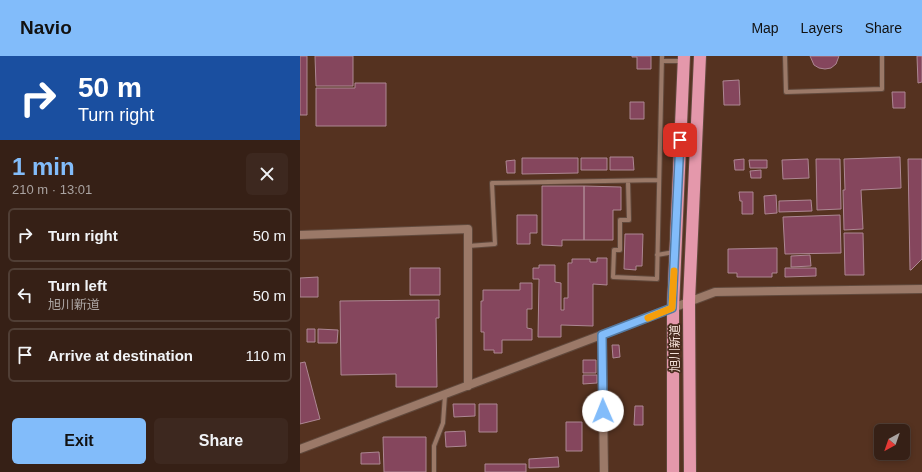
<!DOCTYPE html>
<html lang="en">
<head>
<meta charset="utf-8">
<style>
	:root { --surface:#362016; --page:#3d281f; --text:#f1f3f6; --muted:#aaa3a1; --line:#503e35; --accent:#82bcfa }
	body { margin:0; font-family:Helvetica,"Noto Sans JP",sans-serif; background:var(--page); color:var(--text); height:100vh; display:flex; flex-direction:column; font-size:15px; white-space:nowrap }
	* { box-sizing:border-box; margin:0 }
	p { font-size:13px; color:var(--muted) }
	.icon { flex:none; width:22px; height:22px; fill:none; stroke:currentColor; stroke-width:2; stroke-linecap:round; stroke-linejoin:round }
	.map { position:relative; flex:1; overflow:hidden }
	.panel { display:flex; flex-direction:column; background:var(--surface); width:300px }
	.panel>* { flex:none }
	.guide { background:#1a4fa0; color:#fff; overflow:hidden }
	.needle { width:26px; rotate:220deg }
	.fabs { position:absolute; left:574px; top:368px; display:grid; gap:8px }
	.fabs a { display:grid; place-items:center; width:36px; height:36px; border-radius:6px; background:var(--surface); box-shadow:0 2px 6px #0003,0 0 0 1px var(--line); font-size:20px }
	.pin { position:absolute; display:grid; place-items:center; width:34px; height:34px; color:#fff; margin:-17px; border-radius:8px; box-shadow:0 2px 6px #0006 }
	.me { position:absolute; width:44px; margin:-22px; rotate:359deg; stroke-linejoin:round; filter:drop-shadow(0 0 3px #0008) }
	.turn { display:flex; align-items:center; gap:14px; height:84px; padding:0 12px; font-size:18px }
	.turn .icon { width:52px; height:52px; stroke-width:2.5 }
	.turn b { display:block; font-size:28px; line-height:34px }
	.round { display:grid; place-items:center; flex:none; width:42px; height:42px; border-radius:6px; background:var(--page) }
	.summary { display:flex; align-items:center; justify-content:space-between; height:68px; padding:0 12px }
	h1 { font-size:24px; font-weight:700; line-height:30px; color:var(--accent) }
	.cta { display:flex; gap:8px; margin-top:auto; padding:8px 12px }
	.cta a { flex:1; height:46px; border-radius:6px; background:var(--accent); color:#111; font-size:16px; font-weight:700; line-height:46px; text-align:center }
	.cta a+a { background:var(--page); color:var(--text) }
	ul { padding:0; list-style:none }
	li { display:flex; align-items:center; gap:12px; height:54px; margin:0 8px 6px; padding:0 4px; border:2px solid var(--line); border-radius:6px }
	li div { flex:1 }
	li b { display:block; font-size:15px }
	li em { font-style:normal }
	header { display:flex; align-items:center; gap:24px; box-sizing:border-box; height:56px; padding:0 20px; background:var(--accent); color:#111 }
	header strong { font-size:19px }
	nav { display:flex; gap:22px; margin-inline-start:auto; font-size:14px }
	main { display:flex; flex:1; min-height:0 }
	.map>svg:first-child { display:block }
</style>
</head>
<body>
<header>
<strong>Navio</strong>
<nav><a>Map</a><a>Layers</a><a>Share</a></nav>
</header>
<main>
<section class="panel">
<div class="guide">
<div class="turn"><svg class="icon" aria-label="right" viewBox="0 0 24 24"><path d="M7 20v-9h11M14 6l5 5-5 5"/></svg><div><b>50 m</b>Turn right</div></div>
</div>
<div class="summary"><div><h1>1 min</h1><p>210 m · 13:01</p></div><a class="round"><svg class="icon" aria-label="close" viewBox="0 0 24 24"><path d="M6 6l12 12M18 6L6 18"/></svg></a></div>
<ul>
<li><svg class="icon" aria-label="right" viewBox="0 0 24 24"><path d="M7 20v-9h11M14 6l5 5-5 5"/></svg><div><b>Turn right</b></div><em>50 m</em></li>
<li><svg class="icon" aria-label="left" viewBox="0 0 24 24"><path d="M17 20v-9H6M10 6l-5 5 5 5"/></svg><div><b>Turn left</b><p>旭川新道</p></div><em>50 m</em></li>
<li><svg class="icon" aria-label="arrive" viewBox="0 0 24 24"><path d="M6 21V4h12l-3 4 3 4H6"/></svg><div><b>Arrive at destination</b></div><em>110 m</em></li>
</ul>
<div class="cta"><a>Exit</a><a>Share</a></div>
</section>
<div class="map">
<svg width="622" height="416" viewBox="0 0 622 416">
	<rect width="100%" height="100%" fill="#482b1d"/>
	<!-- built -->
	<path fill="#553220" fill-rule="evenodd" d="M0,0H622V416H0ZM581,375H603V397H581Z"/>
	<!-- building -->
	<path fill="#85465d" stroke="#ad8793" d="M0,0H7V59H0Z
		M15,0H53V30H16Z
		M332,0H351V13H337V1H332Z
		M510,0H539L536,8L531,12L525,13L519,12L514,9Z
		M617,0H622V26L618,27Z
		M439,24L440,49H424L423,25Z
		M55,27H86V70H16V32H55Z
		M592,36H605V52H593Z
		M330,46H344V63H330Z
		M310,101H333L334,114H310Z
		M600,101L601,132L561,134L563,173L544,174L543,134H545L544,103Z
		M222,102H278V117L222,118Z
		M281,102H307V114H281Z
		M444,103V114H435L434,104Z
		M508,103L509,122L483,123L482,104Z
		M516,103H540L541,153L517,154Z
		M608,103H622V203L611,214H610Z
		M215,104V117H207L206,105Z
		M449,104H467V112H450Z
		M461,114V122H451L450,115Z
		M242,130H284V184H262V190L242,189Z
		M284,130L321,131V154H313V184H284Z
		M439,136H453V158H442V145H440Z
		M476,139L477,157L465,158L464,140Z
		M511,144L512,155L479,156V145Z
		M217,159H237V177H230V188H217Z
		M540,159L541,197L485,198L483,161Z
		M544,177H563L564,219H545Z
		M325,178H343L342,210H336V214L324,213Z
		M477,192V217H472V221H437V217H428V193Z
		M510,199L511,210L491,211V200Z
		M297,202H307V229L293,228V270L261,269V281H238L239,223H233V212H239V209H255V226L261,227V254H264V242H268V207H272V203H290V206H297Z
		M110,212H140V239H110Z
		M485,212H516V220L485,221Z
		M18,221V241H0V222Z
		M220,227H232V253H227V272L232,273V284H202V297H194V294H184V276H181V245H183V234H220Z
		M139,244V262H136L137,331H96V318L41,319L40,245Z
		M7,273H15V286H7Z
		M18,273L38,274L37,287H18Z
		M312,289H319L320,301L313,302Z
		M283,304H296V317H283Z
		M5,306L20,363L0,368V307Z
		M283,319H297V327L283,328Z
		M153,348H175V360L154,361Z
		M179,348H197V376H179Z
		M335,350H343V369H334Z
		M266,366H282V395H266Z
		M165,375L166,390L146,391L145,376Z
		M83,381H126V416H84Z
		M79,396L80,408H61V397Z
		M258,401L259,411L229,412V403Z
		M185,408H226V416H185Z"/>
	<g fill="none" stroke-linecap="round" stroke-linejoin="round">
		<!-- lane casing -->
		<g stroke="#61493c" stroke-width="6">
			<path id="lane" d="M485,0L486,36L582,33V0
				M362,5H382
				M328,125L329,164H320V194H314L313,221L357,223L362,0
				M168,190L195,188L192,127L359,124
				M357,199L374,196
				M134,416V390L143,367L145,339"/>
		</g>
		<!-- street casing -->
		<g stroke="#61493c" stroke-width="10">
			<path id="street" d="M0,179L168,173V330
				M302,279L304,416
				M0,393L415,236L622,233"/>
		</g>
		<!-- highway casing -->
		<g stroke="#61493c" stroke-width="14">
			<path id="highway" d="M373,416V252L384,0
				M390,416L389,245L400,0"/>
		</g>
		<!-- lane -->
		<use href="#lane" stroke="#9b7968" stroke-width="4"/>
		<!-- street -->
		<use href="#street" stroke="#9b7968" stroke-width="8"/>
		<!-- highway -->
		<use href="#highway" stroke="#e498ab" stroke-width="12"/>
	</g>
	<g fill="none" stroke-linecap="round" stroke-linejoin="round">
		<!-- route casing -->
		<g stroke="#547aa2" stroke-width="10">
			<path id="route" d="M303,355L302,279L372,252L380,84"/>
		</g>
		<!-- route -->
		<use href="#route" stroke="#82bcfa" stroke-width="7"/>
		<!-- slow -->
		<path stroke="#f59e0b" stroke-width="7" d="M348,262L372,252L374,215"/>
	</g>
	<g text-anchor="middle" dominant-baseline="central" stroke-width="3.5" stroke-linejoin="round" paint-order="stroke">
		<!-- street labels -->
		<g font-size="12" fill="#f4e1d8" stroke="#482b1d">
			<text transform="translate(375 292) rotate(-90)">旭川新道</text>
		</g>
	</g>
</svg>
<div class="fabs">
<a><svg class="needle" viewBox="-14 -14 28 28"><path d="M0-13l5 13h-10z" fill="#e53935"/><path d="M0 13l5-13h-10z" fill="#aaa3a1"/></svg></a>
</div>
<div class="pin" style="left:380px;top:84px;background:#d93025"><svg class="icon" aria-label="arrive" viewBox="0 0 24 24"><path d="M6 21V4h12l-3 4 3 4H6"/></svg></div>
<svg class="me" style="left:303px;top:355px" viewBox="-20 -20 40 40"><circle r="19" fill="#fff"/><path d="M0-13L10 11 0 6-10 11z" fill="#82bcfa"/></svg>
</div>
</main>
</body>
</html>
